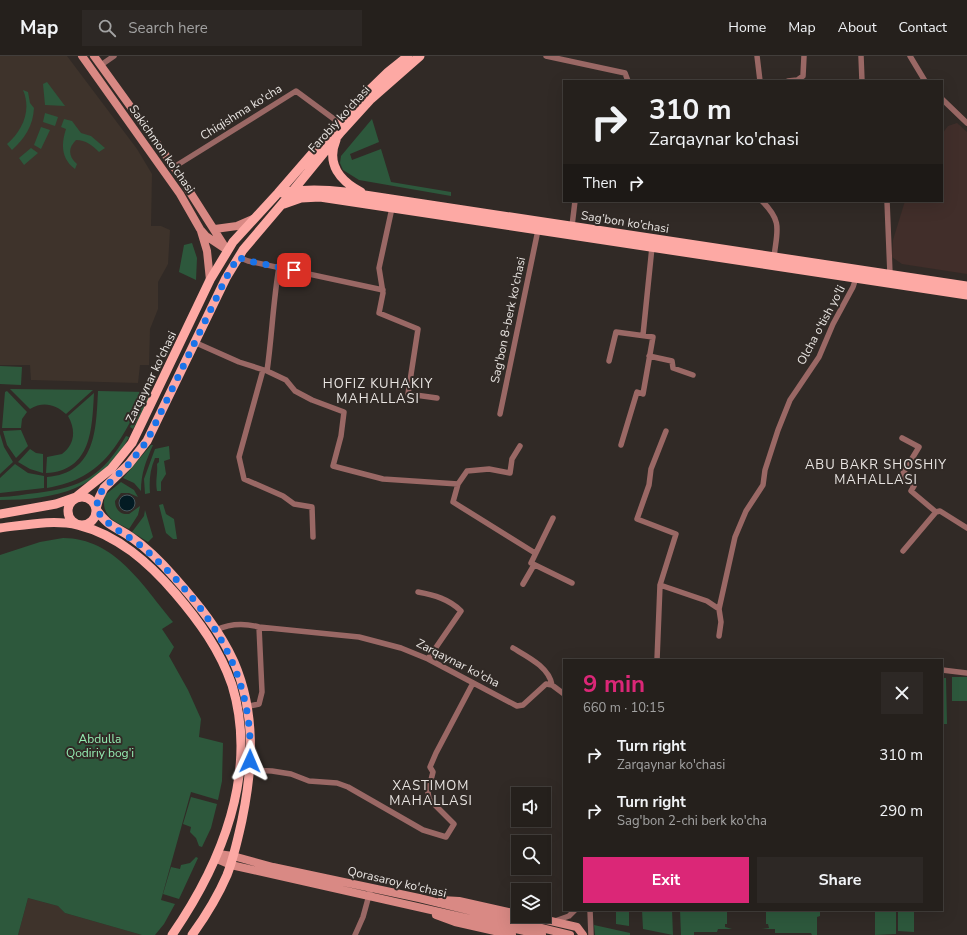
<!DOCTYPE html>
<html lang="en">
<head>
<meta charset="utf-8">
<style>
	:root { --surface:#25201c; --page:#2d2825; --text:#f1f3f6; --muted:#a3a3a3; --line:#423e3b; --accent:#db2777 }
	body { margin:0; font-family:"Nunito Sans",sans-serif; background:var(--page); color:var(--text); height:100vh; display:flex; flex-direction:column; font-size:15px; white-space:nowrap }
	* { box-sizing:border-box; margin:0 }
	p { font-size:13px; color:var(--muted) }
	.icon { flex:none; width:22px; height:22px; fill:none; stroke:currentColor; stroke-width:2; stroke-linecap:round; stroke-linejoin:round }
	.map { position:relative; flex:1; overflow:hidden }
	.drawer { position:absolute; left:563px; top:603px; width:380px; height:252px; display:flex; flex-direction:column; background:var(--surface); border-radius:0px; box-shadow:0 4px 16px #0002,0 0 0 1px var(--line) }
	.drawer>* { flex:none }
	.guide { position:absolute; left:563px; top:24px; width:380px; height:122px; border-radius:0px; box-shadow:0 4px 16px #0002,0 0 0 1px var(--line); background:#25201c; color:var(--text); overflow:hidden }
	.buttons { position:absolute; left:511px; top:731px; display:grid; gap:8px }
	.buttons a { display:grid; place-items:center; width:40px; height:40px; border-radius:0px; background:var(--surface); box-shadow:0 4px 16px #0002,0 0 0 1px var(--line); font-size:20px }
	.pin { position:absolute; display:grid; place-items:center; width:34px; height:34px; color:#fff; margin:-17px; border-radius:8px; box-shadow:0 2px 6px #0006 }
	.me { position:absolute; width:44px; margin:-22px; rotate:1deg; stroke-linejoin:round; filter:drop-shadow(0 0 3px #0008) }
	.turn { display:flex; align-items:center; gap:14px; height:84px; padding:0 20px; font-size:18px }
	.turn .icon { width:52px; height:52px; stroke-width:2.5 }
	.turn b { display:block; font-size:28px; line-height:34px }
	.then { display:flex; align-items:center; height:38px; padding:0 20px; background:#0003; gap:8px; font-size:15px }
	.round { display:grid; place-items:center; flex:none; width:42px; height:42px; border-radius:0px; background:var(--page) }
	.head { display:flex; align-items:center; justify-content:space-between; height:68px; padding:0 20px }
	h1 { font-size:24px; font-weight:700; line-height:30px; color:var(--accent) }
	.button { display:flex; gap:8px; margin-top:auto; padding:8px 20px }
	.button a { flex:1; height:46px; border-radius:0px; background:var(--accent); color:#fff; font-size:16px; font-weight:700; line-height:46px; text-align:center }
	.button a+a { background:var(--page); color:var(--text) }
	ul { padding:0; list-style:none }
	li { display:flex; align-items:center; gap:12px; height:56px; padding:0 20px }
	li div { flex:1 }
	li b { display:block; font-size:15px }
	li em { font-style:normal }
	header { display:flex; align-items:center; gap:24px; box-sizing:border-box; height:56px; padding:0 20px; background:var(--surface); border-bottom:1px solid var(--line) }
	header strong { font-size:19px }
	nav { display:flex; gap:22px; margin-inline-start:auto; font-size:14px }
	.search { width:280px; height:36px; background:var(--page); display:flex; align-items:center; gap:10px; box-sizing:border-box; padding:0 14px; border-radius:0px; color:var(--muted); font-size:15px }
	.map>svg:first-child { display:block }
</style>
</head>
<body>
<header>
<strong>Map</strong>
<div class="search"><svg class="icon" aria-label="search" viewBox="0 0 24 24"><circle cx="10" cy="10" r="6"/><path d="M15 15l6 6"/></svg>Search here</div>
<nav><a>Home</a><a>Map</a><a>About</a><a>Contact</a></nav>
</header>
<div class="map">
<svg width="967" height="879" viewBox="0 0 967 879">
	<rect width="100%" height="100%" fill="#312a26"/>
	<!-- built -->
	<path fill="#3e332b" d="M0,0H67L137,93L152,118L151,170H161L170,174L168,208L158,226V253L150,273L149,309H140L138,327L31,324L30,309H0Z
		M28,842L58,850L65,857L142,879H18Z"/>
	<!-- education -->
	<path fill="#412e2a" d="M957,67L967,76V218L902,208L892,201L893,184L905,145H942V78L948,70Z"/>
	<!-- green -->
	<path fill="#2d583c" d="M47,26L65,50L45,49L43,28Z
		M23,34L28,36L30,47L34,52C33,70 25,82 12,94L7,88C22,75 32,55 23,34Z
		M45,57L58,61L55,70L43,66Z
		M64,63L72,65L81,77L91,80L105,92L99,96C92,89 86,84 76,84C68,92 68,100 77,108L75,113C61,103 61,88 66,73L61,71Z
		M372,63L379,86L350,98L352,104L381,93L391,126L451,136V140L359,124L343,114L340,107L341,100Z
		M41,71L50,74L41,93L34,89Z
		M31,92L38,97L24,109L19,102Z
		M192,187L197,202L196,224L179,216L184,189Z
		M0,310L22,311L21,329L0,328Z
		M10,333L93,334L66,358C55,348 43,345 30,353Z
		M7,335L27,356L22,363L21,372H2L5,336Z
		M98,335L146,336C120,385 106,422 47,432V421C96,417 96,374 98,335Z
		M94,337C92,372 92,415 46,417L47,401L62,398C75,388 76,374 68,360Z
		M145,341L149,342L133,373L130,371Z
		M21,374L28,390L16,402L7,389L3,375Z
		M0,378L4,391L13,406L0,418Z
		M126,380L129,381C102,433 56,444 0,444V441C12,441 25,438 37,437C83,431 102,420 126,380Z
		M151,389H153C146,405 141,417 141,435L134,427L123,422Z
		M169,390L170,403L164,405L166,418L161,426V435H157C155,425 158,418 157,408L159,406V402H155C150,414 149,424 150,437L145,438L144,423L155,393Z
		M30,393L36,397L43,398V417L30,413L18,406Z
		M15,408L28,417L44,420V432L0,437V422Z
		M121,426L134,434L138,441L129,437H121L115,445C115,453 120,459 129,458L140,450L138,459L129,473C114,466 100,459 105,439Z
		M163,448L166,458L174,463L177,483H173L166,477L159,449Z
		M145,454L153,481L148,486L132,476L144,460Z
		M63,482C115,482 143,530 173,566L162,573L174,591L169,600L188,634L201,663L199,681L223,687L222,725L218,744L191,736L161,844L175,848L164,868L155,879H142L65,857L58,850L28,842L18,879H0V499L40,486Z
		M952,621H967V645H952Z
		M942,622H946L947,668H942Z
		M191,741L217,748L211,772L202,791L199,790L196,782L190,776L191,771L183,768Z
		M196,801L198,802L179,843L163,838L171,811L180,813L181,809L190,807Z
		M616,854H629V870L616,868Z
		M642,854H672L673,879L643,873Z
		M680,854L727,855V868H725V871L732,873H718L717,876H694V879H681Z
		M875,854H896V878L875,879Z
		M898,854H914V876L898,875Z
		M766,855L820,856V860L817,861V879H812L811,877H775V873H761L769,872L768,868H766Z
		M594,869L630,877V879H595Z"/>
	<!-- water -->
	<path fill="#031b23" stroke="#48585d" d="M119 447a8 8 0 1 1 16 0a8 8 0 1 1-16 0Z"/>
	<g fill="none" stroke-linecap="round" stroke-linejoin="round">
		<!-- street -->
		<path stroke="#9a6865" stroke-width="5.5" d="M546,0L625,17L628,25
			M757,0L760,25
			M861,0L862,25
			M910,0L925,25
			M101,9L114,0
			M788,25L797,24
			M796,25L803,20L804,0
			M942,43L967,67
			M174,111L296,35L338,66
			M762,145C783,166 777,174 774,201
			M887,145L890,218
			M392,152L379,212L383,237L379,257L418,273L408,338L437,342
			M572,170L575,145
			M238,201L248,205L383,234
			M643,279L652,191
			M194,286L239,306L267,315L286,324L295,335L312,344L344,356L341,380L333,410L383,423L458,428
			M649,300L672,305L673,312L693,319
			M609,305L616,276L653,281L643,338L637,336L621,389
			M263,314L239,401L244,423L283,440L294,448L312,451L313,481
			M267,315C272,280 273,246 279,211
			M500,358L538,174
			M902,382L919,391L902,419L914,430L911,435L936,456L940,455L967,472
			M520,390L512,403L510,417L489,413L467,415L458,428L453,446L535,497
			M553,462L531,507L572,527
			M903,495L936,456
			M523,528L534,509
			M660,529L707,545L719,553
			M418,536C434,539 449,543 461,555L428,603
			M216,574C231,567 244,567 259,571L359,581L401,592L428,603L517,650L523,649L546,628L552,629L564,638
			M719,580L721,566L719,553L735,481L746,455L763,429L765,414L778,374L790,344L819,301L833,268L853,231L857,219
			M513,592C528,601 549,611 552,629
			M657,604L660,529L676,478L637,463L649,429L651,413L666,375
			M942,614L967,617
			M245,651L259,648L262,636L259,571
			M250,714L272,715L291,718L309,725L337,727L348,731L423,774L446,781L454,768L429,743L428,736L433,716L430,711L436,697L473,627
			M590,854L591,879
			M555,865L569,860L575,854
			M355,879L363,861L371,832"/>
		<!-- secondary -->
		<path stroke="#d98984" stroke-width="8" d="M82,0L180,138L200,173L206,180L227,194
			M94,0L174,111L225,191
			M215,173L237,170L253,163
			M201,175L207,195L210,224
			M218,798L233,800L273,811L419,842L570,879
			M217,803L231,809L542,879
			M442,844L459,845L518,858
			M436,859L455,866L512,879
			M529,860L577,871L583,879"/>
		<!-- primary -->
		<path stroke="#fda9a4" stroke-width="9" d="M336,84C326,108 340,125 361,136
			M278,137C301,133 322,133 345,136L967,230
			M284,148L301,142L320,141L967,239
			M68 455a14 14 0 1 1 28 0a14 14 0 1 1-28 0Z
			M0,458L56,448L76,441L111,413L132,387L210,224L233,186L278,137L356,47L388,16L408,0
			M0,472C25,469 53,463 78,469C118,479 149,507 175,537C199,565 220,594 232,629C259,717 221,808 172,879
			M192,879C205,861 218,840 227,819C234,801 238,782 242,764C253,711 256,657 234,606C220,575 198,548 175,522C162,507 147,492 131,481C115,470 108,471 96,453L99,442L104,432L129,408L147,385L226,222L243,194L282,148L341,76L371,43L420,0"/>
	</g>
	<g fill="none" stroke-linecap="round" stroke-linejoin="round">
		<!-- route -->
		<path stroke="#1a73e8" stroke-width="7" stroke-dasharray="0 12.6" d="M250,705C254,617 210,552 147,495C130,479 109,473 96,453L99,439L104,432L129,408L147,385L226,222L238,201L248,205L294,214"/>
	</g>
	<g text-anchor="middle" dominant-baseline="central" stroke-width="4" stroke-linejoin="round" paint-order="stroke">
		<!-- street labels -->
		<g font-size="12" fill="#eae6e3" stroke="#312a26">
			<text transform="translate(241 56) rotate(-32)">Chiqishma ko'cha</text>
			<text transform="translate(339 63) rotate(-48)">Farobiy ko'chasi</text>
			<text transform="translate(162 93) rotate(55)">Sakichmon ko'chasi</text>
			<text transform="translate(625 166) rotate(9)">Sag’bon ko’chasi</text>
			<text transform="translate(508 264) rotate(-78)">Sag'bon 8-berk ko'chasi</text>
			<text transform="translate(821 269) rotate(-62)">Olcha o'tish yo'li</text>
			<text transform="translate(151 321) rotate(-64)">Zarqaynar ko'chasi</text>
			<text transform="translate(458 607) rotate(27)">Zarqaynar ko'cha</text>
			<text transform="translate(397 826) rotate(13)">Qorasaroy ko'chasi</text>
		</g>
		<!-- park labels -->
		<g font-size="12" fill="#94ebb1" stroke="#312a26">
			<text x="100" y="683">Abdulla<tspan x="100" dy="14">Qodiriy bog'i</tspan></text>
		</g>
		<!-- neighbourhood labels -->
		<g font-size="13" letter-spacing="1" fill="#eae6e3" stroke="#312a26">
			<text x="378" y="328">HOFIZ KUHAKIY<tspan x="378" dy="15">MAHALLASI</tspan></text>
			<text x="876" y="409">ABU BAKR SHOSHIY<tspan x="876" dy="15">MAHALLASI</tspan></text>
			<text x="431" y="730">XASTIMOM<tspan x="431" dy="15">MAHALLASI</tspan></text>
		</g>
	</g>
</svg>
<div class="buttons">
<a><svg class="icon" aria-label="sound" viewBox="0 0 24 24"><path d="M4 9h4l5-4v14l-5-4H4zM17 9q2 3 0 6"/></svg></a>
<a><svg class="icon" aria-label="search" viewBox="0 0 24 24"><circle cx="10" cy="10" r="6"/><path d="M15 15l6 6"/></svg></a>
<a><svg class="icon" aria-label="layers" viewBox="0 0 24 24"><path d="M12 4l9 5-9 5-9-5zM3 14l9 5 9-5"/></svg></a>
</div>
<div class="pin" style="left:294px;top:214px;background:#d93025"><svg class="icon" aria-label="arrive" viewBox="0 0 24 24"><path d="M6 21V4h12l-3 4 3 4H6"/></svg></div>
<svg class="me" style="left:250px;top:705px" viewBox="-20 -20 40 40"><path d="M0-17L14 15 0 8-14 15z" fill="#1a73e8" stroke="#fff" stroke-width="4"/></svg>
<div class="guide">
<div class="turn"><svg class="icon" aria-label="right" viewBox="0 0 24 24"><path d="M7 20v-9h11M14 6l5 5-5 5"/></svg><div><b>310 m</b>Zarqaynar ko'chasi</div></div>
<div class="then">Then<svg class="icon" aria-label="right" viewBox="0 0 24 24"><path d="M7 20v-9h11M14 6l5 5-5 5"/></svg></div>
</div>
<section class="drawer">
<div class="head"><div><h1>9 min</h1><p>660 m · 10:15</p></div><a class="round"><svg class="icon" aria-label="close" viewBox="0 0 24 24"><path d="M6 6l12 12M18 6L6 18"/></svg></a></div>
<ul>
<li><svg class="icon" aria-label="right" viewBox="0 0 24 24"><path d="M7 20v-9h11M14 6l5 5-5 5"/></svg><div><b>Turn right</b><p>Zarqaynar ko'chasi</p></div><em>310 m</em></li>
<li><svg class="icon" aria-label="right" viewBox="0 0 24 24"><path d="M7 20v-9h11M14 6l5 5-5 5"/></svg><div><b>Turn right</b><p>Sag'bon 2-chi berk ko'cha</p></div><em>290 m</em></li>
</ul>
<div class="button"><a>Exit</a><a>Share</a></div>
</section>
</div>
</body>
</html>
